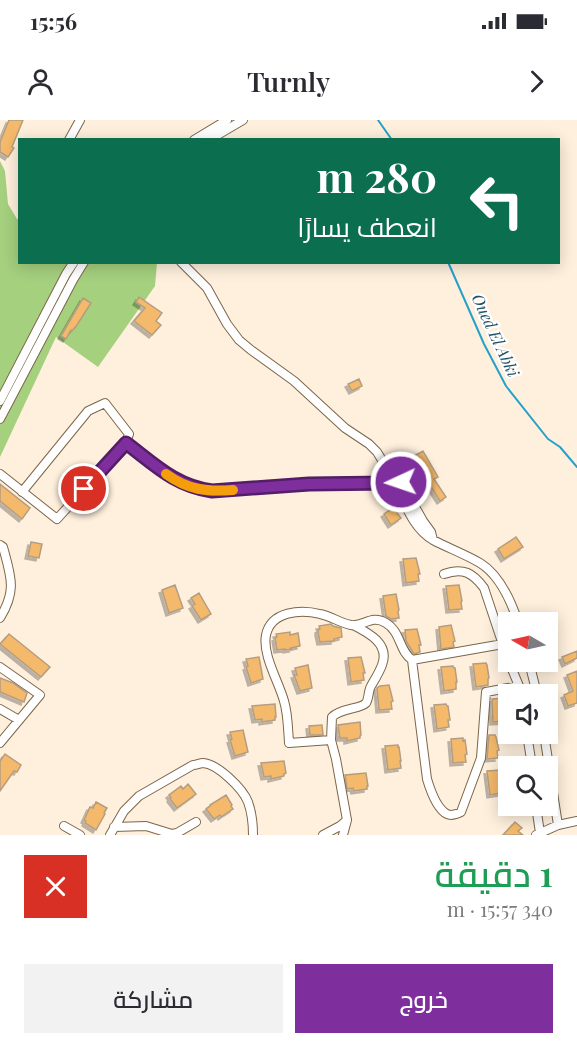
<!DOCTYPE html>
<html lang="ar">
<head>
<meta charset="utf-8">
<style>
	:root { --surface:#fff; --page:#f2f2f3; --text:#2b2b33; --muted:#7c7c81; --accent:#7f2e9e }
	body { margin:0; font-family:"Playfair Display",Cairo,serif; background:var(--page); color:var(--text); direction:rtl; height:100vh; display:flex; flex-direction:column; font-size:22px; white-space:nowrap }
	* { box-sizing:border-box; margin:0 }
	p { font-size:20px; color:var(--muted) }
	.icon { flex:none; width:33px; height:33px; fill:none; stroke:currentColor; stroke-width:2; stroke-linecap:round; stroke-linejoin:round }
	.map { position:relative; height:715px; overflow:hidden; direction:ltr }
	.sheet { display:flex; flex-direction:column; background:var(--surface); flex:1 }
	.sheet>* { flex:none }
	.top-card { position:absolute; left:18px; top:18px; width:542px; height:126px; border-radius:0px; box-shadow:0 3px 15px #0003; direction:rtl; background:#0b6e4f; color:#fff; overflow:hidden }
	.needle { width:39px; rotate:279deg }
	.controls { position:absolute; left:498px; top:492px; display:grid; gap:12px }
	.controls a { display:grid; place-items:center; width:60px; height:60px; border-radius:0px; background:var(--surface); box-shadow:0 3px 15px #0003; font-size:30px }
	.pin { position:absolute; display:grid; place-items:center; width:51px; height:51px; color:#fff; margin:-26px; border:3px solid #fff; border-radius:50%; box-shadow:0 2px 6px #0007 }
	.me { position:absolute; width:66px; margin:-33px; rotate:267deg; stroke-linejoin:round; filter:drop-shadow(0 0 4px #0008) }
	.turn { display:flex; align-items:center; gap:21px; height:126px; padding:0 24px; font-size:27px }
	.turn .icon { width:78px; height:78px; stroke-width:2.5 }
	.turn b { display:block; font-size:42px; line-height:51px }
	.round { display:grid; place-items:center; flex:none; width:63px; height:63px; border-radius:0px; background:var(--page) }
	.head { display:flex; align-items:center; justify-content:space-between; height:102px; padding:0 24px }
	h1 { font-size:36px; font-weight:600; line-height:45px; color:#1e9e55 }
	.button { display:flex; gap:12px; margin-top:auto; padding:12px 24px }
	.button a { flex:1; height:69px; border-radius:0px; background:var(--accent); color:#fff; font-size:24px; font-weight:600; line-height:69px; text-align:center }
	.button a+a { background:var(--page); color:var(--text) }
	.status { display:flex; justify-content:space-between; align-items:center; height:42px; padding:0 30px; background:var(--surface); direction:ltr }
	.status svg { height:16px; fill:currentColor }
	header { display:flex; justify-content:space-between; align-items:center; height:78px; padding:0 24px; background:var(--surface); font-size:27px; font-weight:600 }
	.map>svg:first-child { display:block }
</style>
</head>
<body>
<div class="status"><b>15:56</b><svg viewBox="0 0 49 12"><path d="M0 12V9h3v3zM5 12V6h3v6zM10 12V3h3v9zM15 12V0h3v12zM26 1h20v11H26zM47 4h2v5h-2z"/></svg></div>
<header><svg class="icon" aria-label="forward" viewBox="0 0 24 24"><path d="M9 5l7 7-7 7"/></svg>Turnly<svg class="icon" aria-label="person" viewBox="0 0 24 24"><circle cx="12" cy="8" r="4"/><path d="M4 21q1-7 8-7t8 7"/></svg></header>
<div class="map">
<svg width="577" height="715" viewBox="0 0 577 715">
	<defs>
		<filter id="shadow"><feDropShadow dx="-3" dy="3" stdDeviation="0" flood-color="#0004"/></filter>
	</defs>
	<rect width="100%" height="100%" fill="#fff0dd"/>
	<!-- forest -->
	<path fill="#a5d07e" d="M0,41L5,51L8,84L17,99H19L20,142L157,143L155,166L98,247L56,217L0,337Z"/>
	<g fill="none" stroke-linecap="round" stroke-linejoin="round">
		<!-- stream -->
		<path stroke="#24a1ca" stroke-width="2" d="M378,0L392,20
			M448,142L484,224L506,266L548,319L560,327L577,347"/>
	</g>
	<!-- building -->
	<path fill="#f4b96a" stroke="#b49d80" stroke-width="1.5" filter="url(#shadow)" d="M9,0H23L12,27L14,28L8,37L0,32V22Z
		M139,177L162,193L156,201L161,205L152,215L134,201L145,188L136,182Z
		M83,178L91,183L77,205L72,211L71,210L66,219L61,216Z
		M359,259L362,266L352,271L348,264Z
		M423,331L438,357L434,359L446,377L440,381L412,337Z
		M0,364L30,388L22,399L0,381Z
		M393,388L401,398L391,405L384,394Z
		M516,417L523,427L504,439L498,429Z
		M31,422L42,424L39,438L28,436Z
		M416,438L420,454H418L419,461L406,463L403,439Z
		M175,465L183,488L169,493L162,470Z
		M459,465L462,481L461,482L462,489L449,490L446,466Z
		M199,473L211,494L201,500L192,486L195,484L191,478Z
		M396,474L399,490L398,491L399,498L391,499L386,496L383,476Z
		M331,504L333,506L341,508L342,517L334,519V521L320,522L318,513V510L320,509L319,506Z
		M451,505L455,521L453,522L454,527L441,529L439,507Z
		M417,509L421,525H419L420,532L414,534L406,521L405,510Z
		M290,512V515L298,513L300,526L291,528L292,529L286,530L285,529L277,530L275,518L277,517L276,514Z
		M9,514L50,547L41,557L0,524Z
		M577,531V538L565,544L562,537Z
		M259,537L263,559L251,563L246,547L248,546L246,539Z
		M361,537L365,553H363L364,560L351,562L348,538Z
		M486,543L487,545L489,558L488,559V565L476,567L473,544Z
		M308,545L312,568L300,571L294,555H297L295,548Z
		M453,546L454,548H455L457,562H456V569L444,571L441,547Z
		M577,551V583L568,586L564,575L573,571L567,555Z
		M0,558L13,563L27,573L24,582L0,572Z
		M389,565L393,581L391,582L392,589L379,590L377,568L380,566Z
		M503,578L507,593L505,594L506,601L493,602L492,579Z
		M275,584L276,597H275V600L262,602V599L255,600L252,586Z
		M446,584L447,586H448L450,600H448L449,607L437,609L434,585Z
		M360,602L361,615L360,616V618L347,621V618H340L338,605Z
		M322,605L323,615H310L309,606Z
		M243,610L248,632L235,636L230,620L232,619L230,612Z
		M489,615H495L496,617L499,630L497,631L498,638L487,639Z
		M463,618V621L465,620L467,634L465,635L466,642L453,643L451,619Z
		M398,625V627H399L401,641H400L401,648L388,650L385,626Z
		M5,634L21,645L17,652L14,651L0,671V641Z
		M284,641L286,653L284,654V656L271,659V656L264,657L261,643Z
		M500,650V652H501L503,666H501L502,673L490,675L487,651Z
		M366,653L368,666H367V669L354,671L353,668L347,669L345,655Z
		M188,664L196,674L177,688L170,679L171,678L169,675L181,666L183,669Z
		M226,675L232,685L231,686L233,689L221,697L220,695L214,699L206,689L210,686V685Z
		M96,682L107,688L104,693L105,694L96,710L85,703L86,701L84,700L90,687L93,688Z
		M515,702L522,708L518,711L523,715H503Z"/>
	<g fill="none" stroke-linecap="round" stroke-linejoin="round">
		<!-- minor casing -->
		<g stroke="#7b664a" stroke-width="10">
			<path id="minor" d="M69,20L80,0
				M194,20L227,0
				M209,20L243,0
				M181,142L207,168L227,204L239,220L251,230L294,261L345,308L369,324L377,332L391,355
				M0,281L66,154L74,142
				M0,299L73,160L84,142
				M126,323C144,337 163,355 184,365C193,369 202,370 212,371L309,364L387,363L390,367L394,368L400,364V360L398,356L391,355L388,358L387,363
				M0,354L57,399L126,323L129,314L105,283L88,291L22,372
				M400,360L423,401L431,412L433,420C448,428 465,434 480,443C500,455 511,481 518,502
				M397,368C406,386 414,409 433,420
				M0,425L3,427C11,457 17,470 0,498
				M444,454C463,447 473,453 484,468L508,540
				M503,524L412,540L427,659C430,669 437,689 447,694C451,696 457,694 461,692L481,638L486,572L519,566
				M509,542L519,566L520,574
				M529,542L537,574
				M0,547L40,575L0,623
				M0,589L19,600
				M527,614L532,646
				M544,614L558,705
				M331,620L289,623C288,609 288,594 284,581C279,562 262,535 266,515C271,491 301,489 320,494C331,496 340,503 351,505C364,507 371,494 386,503C401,512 399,531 412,540
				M536,686L540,713
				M347,700L336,639L331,620L332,597C341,588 361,589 366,583C369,579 368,571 371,566C375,559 379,553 382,545C390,524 369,513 353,505
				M64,706L80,715
				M114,707L146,706L172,714L177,713L196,702
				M110,715L124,691L139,676L193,645C197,645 200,643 203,643C218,644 243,669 248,682C252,693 253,704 253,715
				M323,715L340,706L347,700L343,715
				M536,715L558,705L577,701"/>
		</g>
		<!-- minor -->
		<use href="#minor" stroke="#fff" stroke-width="8"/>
	</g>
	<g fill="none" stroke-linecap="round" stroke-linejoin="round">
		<!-- route casing -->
		<g stroke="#531e67" stroke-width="15">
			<path id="route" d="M84,369L126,323C154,344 175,366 212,371L309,364L387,363L390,367L394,368L399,366L401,362"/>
		</g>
		<!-- route -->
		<use href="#route" stroke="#7f2e9e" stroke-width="10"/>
		<!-- slow -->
		<path stroke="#f59e0b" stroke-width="10" d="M166,354C188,370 207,372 233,370"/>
	</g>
	<g text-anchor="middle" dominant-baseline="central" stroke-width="4.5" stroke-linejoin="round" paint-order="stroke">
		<!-- water labels -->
		<g font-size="16" font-style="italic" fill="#225163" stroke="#fff">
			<text transform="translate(496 215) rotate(65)">Oued El Abki</text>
		</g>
	</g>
</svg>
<div class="controls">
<a><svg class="needle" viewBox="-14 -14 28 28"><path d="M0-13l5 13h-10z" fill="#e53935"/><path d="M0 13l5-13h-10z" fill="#7c7c81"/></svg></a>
<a><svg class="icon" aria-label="sound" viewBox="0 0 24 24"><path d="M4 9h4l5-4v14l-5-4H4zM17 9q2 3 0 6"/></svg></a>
<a><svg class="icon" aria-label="search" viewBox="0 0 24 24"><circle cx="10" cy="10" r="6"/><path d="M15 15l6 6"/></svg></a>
</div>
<div class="pin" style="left:84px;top:369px;background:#d93025"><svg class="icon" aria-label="arrive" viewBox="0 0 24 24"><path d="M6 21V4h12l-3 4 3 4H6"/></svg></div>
<svg class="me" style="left:401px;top:362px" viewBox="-20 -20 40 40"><circle r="17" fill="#7f2e9e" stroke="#fff" stroke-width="3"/><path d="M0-11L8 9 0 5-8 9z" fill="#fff"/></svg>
<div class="top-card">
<div class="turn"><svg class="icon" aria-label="left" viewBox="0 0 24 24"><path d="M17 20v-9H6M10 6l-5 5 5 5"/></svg><div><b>280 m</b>انعطف يسارًا</div></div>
</div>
</div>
<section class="sheet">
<div class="head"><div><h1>1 دقيقة</h1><p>340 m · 15:57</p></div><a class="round" style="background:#d93025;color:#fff"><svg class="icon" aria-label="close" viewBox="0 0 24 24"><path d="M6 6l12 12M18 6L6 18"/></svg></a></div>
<div class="button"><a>خروج</a><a>مشاركة</a></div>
</section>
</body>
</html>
